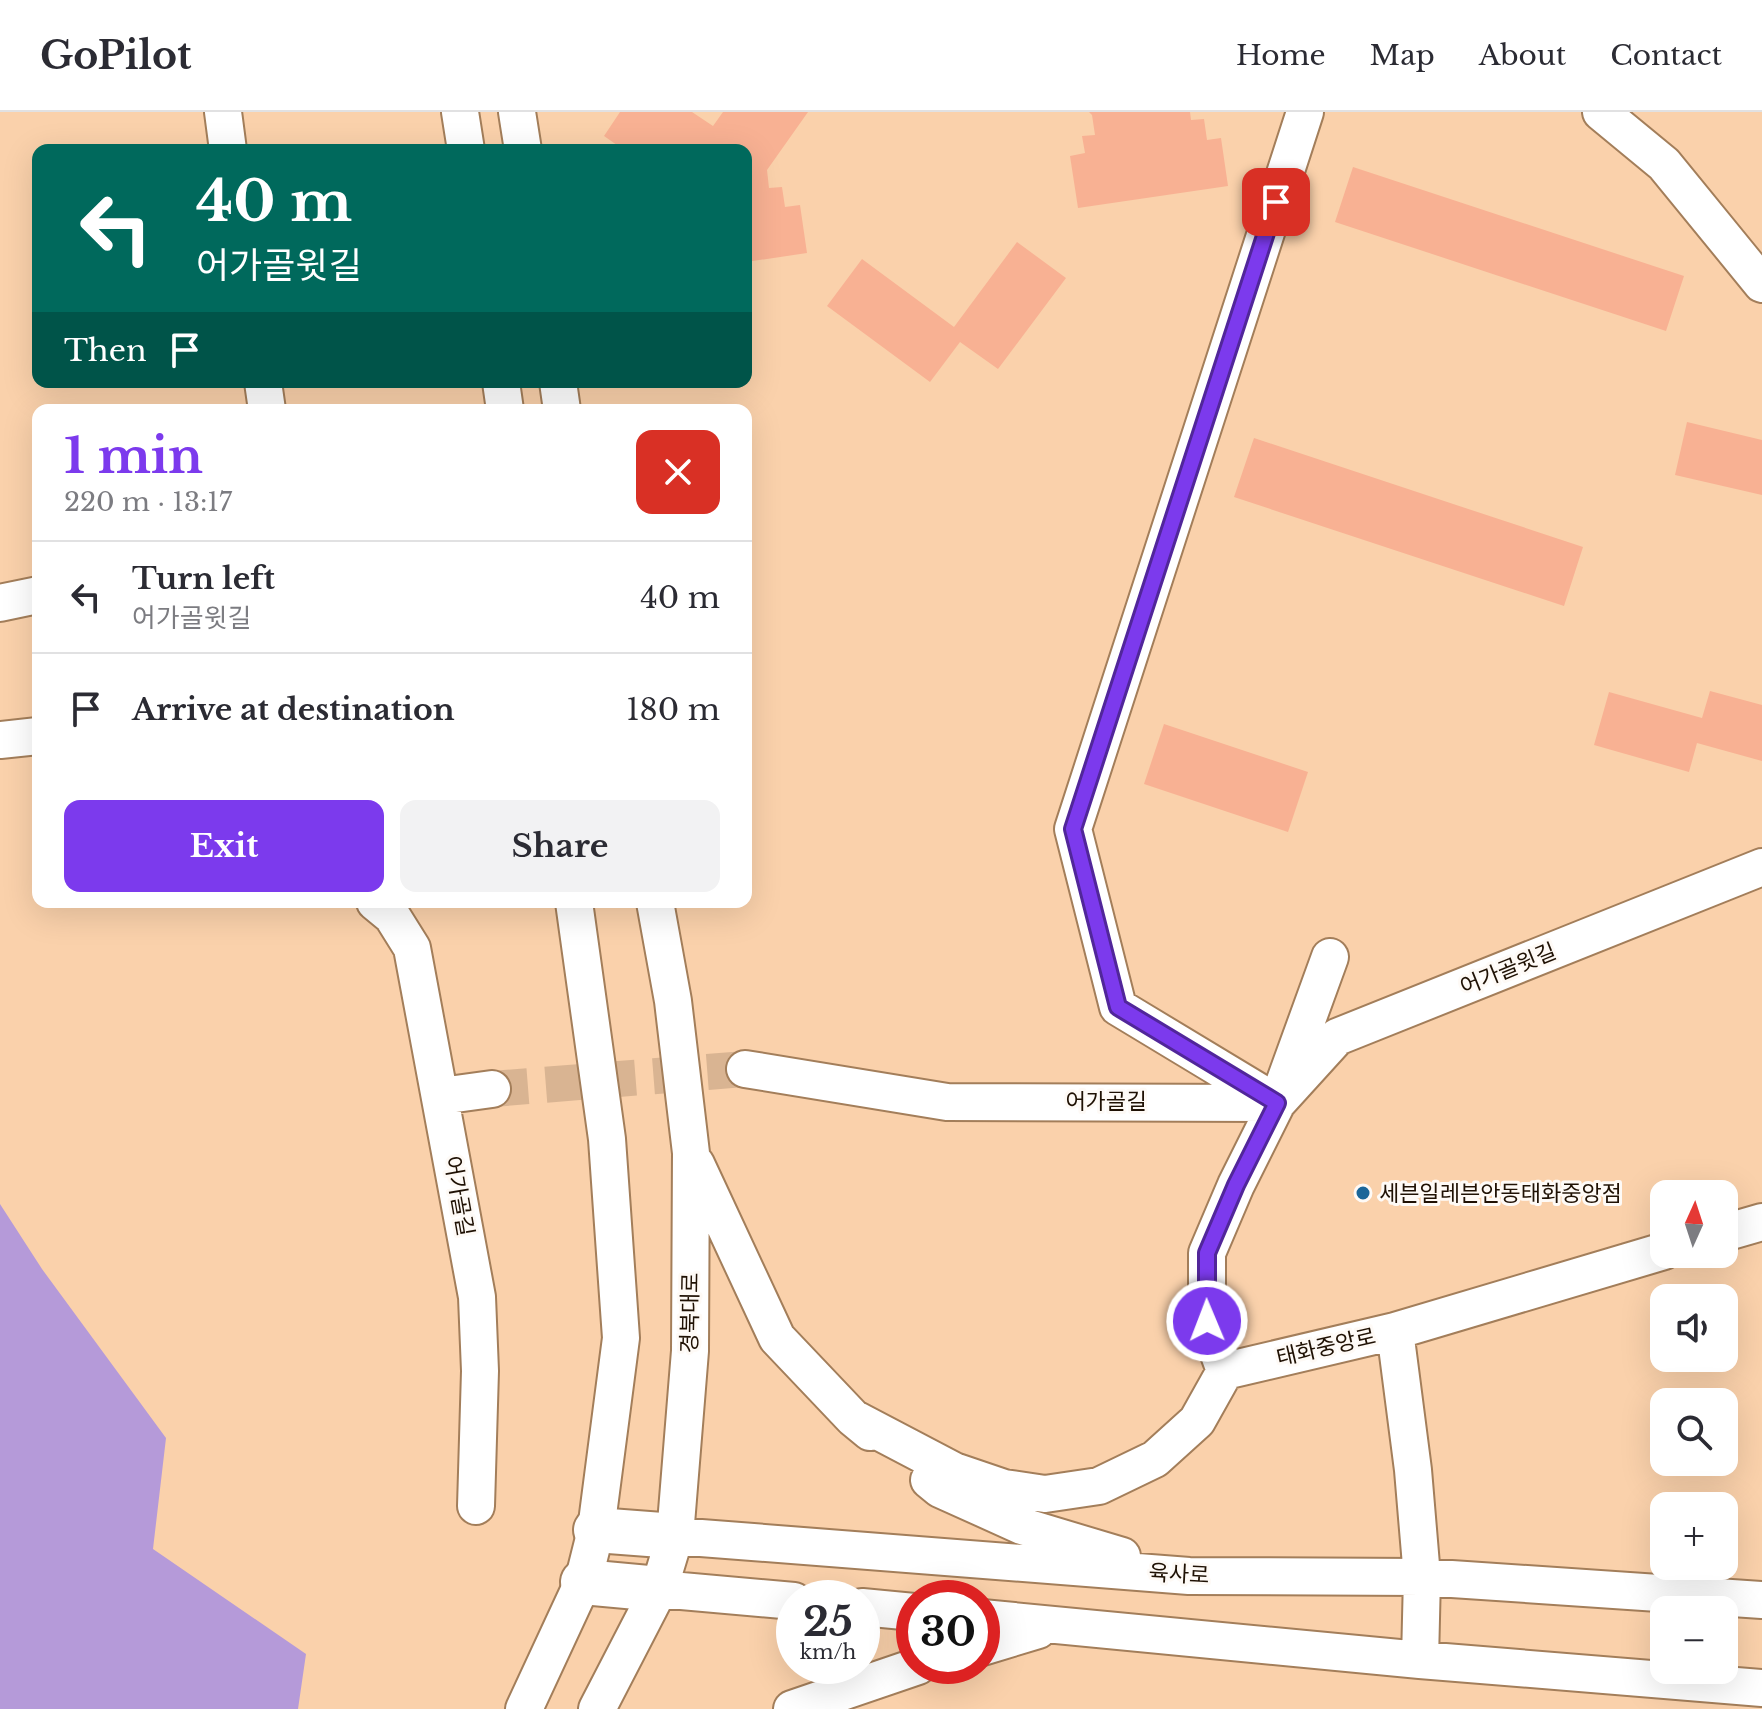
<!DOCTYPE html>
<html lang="en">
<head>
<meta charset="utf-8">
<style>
	:root { --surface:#fff; --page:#f2f2f3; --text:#2b2b33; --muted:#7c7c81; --line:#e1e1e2; --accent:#7c3aed }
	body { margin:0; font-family:"Libre Baskerville","Noto Sans KR",serif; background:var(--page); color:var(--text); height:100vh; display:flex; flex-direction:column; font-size:30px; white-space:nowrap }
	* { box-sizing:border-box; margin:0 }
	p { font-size:26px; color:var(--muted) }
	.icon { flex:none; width:44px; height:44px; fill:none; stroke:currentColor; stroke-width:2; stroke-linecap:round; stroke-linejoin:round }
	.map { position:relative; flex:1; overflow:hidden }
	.panel { position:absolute; left:32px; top:292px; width:720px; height:504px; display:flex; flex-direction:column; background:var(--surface); border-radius:16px; box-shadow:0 8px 32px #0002 }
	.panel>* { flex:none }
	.guide { position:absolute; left:32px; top:32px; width:720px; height:244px; border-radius:16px; box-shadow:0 8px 32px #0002; background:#00695c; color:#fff; overflow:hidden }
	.needle { width:52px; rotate:3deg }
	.tools { position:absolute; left:1650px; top:1068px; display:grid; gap:16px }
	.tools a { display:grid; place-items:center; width:88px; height:88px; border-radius:16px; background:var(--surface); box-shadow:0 8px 32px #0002; font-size:40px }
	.speed { position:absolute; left:776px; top:1468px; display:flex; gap:16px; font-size:40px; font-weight:700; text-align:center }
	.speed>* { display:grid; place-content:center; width:104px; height:104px; border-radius:50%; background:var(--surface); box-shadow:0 8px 32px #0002; line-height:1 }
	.speed small { font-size:20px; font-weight:400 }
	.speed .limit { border:12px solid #d22; background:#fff; color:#111 }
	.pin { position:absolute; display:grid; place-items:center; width:68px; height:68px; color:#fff; margin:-34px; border-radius:16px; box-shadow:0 4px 12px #0006 }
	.me { position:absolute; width:88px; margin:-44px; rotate:359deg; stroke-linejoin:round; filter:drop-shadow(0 0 6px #0008) }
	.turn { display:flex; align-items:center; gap:28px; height:168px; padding:0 32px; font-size:36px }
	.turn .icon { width:104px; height:104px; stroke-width:2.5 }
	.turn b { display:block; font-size:56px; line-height:68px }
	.then { display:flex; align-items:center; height:76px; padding:0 32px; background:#0003; gap:16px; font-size:30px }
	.round { display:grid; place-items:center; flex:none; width:84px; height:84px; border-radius:16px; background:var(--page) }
	.headline { display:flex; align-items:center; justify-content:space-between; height:136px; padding:0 32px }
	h1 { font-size:48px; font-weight:800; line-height:60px; color:var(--accent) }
	.button { display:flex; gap:16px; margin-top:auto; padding:16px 32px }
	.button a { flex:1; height:92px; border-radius:16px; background:var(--accent); color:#fff; font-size:32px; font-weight:800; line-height:92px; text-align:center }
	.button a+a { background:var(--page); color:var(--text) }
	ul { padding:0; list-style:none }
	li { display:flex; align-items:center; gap:24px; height:112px; padding:0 32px; border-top:2px solid var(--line) }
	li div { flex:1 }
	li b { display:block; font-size:30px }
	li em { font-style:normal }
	header { display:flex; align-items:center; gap:48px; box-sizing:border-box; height:112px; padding:0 40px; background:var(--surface); border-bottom:2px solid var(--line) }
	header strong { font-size:38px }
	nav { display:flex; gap:44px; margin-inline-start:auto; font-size:28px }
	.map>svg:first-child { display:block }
</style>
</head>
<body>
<header>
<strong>GoPilot</strong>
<nav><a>Home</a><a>Map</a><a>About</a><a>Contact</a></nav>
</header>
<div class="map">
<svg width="1762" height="1597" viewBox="0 0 1762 1597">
	<rect width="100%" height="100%" fill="#fad1ab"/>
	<!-- forest -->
	<path fill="#b59ad9" d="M0,1092L42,1157L166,1326L153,1437L306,1542L298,1597H0Z"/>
	<!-- building -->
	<path fill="#f8b193" d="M620,0H692L713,14L723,0H808L767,58L769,76L782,75L785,95L800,93L807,141L746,150V38H624L604,24Z
		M1089,0H1190L1191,8L1204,7L1207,28L1221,26L1228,74L1078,96L1070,44L1085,41L1082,24L1095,23L1092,3Z
		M1353,55L1684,164L1666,219L1335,110Z
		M1017,130L1066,166L998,257L960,230L930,270L827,194L862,147L954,215Z
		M1687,310L1762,328V383L1675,363Z
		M1254,326L1583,435L1564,494L1234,385Z
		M1710,579L1762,593V649L1697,631L1689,660L1594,633L1609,580L1702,606Z
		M1164,612L1308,660L1288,720L1144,672Z"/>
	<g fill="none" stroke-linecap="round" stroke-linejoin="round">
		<!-- minor-tunnel -->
		<path stroke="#d9b492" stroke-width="36" stroke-dasharray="36 18" stroke-linecap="butt" d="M492,977L745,957"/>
		<!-- minor casing -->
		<g stroke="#a37e5a" stroke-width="40">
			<path id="minor" d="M223,0L228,38
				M460,0L466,38
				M517,0L523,38
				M1601,0L1664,52L1762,172
				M263,270L267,298
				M501,270L505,298
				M558,270L562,298
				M0,491L38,483
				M0,628L38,624
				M375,790L392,804L412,836L477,1185L480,1259L476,1394
				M745,957L947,990L1277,991
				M441,984L492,977
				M1277,991L1118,895L1073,717L1305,0
				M1277,991L1337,925L1762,755
				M696,1052L777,1226L853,1306L870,1320
				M1724,1121L1762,1110
				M1395,1219L1413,1358L1422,1465L1420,1548
				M1225,1259L1207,1209V1141L1236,1073L1277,991L1330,845
				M853,1306L954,1359L1004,1376L1045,1382L1099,1374L1155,1347L1197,1309L1225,1259L1395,1219L1664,1139
				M929,1368L940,1377L1022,1414L1122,1444
				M675,1424L1189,1464L1422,1465L1762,1488
				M659,1477L794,1489
				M862,1495L914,1500
				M982,1506L1420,1548L1762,1576
				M982,1535L1038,1518
				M524,1597L583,1470L596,1418L621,1226L607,1027L574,790
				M597,1597L659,1477L675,1424L690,1239L691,1041L673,889L655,790
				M792,1597L918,1554"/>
		</g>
		<!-- major casing -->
		<g stroke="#a37e5a" stroke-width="48">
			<path id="major" d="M596,1418L675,1424
				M583,1470L659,1477"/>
		</g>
		<!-- minor -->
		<use href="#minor" stroke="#fff" stroke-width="36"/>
		<!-- major -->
		<use href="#major" stroke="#fff" stroke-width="44"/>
	</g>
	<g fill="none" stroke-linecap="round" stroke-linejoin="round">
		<!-- route casing -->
		<g stroke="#51269a" stroke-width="20">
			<path id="route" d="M1207,1209V1141L1236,1073L1277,991L1118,895L1073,717L1276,90"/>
		</g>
		<!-- route -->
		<use href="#route" stroke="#7c3aed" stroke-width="14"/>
	</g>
	<!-- markers -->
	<circle fill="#1b6699" stroke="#fefaf6" stroke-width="3" cx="1363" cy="1081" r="8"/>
	<g text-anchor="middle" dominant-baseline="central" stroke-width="6" stroke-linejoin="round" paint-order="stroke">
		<!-- street labels -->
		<g font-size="22" fill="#1f1104" stroke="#fefaf6">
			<text transform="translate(1508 857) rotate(-22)">어가골윗길</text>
			<text x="1106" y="989">어가골길</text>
			<text transform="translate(459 1084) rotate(80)">어가골길</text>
			<text transform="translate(690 1201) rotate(-89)">경북대로</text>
			<text transform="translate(1326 1235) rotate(-13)">태화중앙로</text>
			<text transform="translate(1179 1462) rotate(3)">육사로</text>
		</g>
		<!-- poi labels -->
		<g font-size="22" fill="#1f1104" stroke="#fefaf6" text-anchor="start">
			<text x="1379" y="1081">세븐일레븐안동태화중앙점</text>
		</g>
	</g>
</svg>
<div class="tools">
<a><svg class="needle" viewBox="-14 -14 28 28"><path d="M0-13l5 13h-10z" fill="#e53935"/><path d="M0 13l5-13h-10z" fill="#7c7c81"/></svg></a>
<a><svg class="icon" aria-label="sound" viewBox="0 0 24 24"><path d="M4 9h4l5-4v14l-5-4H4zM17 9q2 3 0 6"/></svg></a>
<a><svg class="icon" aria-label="search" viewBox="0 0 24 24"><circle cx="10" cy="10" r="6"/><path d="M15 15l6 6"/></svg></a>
<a>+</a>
<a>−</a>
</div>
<div class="speed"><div>25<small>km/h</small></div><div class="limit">30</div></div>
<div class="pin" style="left:1276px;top:90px;background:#d93025"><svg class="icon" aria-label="arrive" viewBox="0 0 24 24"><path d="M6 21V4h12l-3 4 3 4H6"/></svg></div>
<svg class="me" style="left:1207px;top:1209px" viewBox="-20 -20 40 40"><circle r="17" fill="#7c3aed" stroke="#fff" stroke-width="3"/><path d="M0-11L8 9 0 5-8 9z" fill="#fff"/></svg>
<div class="guide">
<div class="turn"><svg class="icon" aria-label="left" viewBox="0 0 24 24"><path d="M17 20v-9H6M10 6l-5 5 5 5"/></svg><div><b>40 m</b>어가골윗길</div></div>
<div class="then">Then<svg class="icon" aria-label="arrive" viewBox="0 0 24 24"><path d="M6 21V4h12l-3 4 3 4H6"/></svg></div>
</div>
<section class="panel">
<div class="headline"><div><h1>1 min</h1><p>220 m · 13:17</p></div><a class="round" style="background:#d93025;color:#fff"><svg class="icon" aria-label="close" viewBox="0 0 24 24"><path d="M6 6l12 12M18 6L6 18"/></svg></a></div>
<ul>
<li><svg class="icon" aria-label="left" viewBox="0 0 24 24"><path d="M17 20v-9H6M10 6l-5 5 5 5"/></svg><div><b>Turn left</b><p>어가골윗길</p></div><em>40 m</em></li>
<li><svg class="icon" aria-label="arrive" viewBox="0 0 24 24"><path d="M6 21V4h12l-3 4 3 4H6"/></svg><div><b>Arrive at destination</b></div><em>180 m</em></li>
</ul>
<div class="button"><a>Exit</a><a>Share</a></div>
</section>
</div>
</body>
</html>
